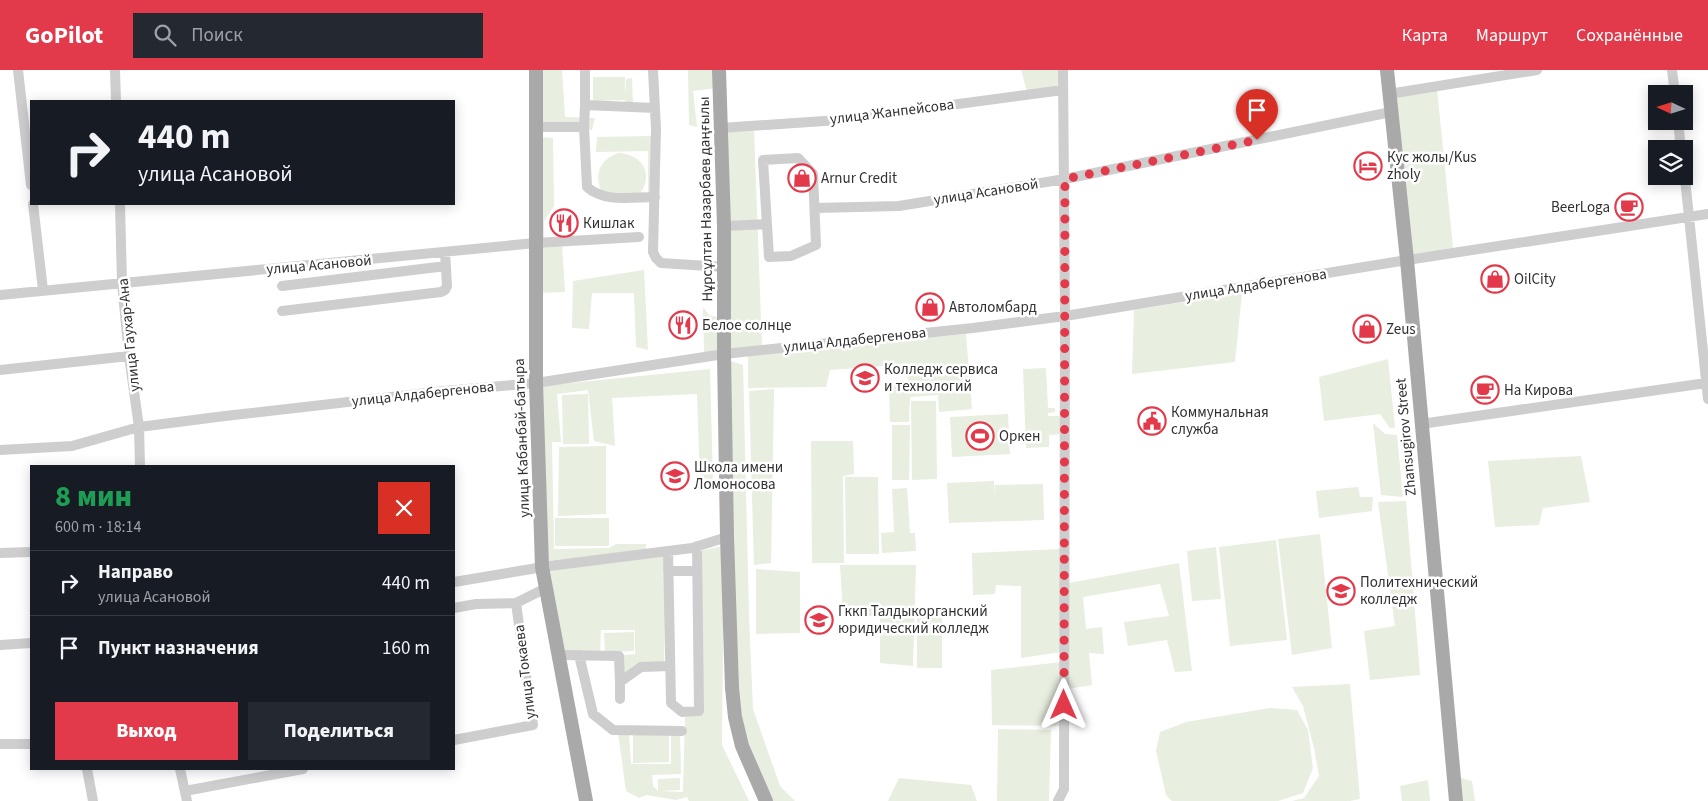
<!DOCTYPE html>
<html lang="ru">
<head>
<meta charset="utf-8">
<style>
	:root { --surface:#171b24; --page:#242831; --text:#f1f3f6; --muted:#9ea1a6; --line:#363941; --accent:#e23a4a }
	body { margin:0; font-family:"Source Sans 3",sans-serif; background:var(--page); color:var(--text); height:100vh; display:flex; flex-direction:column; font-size:19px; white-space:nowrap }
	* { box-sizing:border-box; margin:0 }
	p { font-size:16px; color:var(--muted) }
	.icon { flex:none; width:28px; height:28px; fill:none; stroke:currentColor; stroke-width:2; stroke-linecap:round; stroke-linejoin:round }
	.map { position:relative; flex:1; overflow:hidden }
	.panel { position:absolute; left:30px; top:395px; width:425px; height:305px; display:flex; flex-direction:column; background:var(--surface); border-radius:0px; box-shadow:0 2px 12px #0003 }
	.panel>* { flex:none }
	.top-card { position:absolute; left:30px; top:30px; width:425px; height:105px; border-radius:0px; box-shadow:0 2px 12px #0003; background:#171b24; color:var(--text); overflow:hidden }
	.needle { width:32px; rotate:274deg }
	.tools { position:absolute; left:1648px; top:15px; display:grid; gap:10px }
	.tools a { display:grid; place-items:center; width:45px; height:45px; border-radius:0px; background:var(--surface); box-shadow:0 2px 12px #0003; font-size:25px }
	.pin { position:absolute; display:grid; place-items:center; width:42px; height:42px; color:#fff; margin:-51px -21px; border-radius:50% 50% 50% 0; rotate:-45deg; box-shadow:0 0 5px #0007 }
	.pin .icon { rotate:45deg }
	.me { position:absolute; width:55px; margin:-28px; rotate:0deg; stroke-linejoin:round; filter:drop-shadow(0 0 4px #0008) }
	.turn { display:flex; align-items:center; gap:18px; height:105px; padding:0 25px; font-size:22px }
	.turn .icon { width:65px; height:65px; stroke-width:2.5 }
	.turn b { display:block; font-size:35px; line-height:42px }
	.round { display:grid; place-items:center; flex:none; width:52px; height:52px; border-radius:0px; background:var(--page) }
	.summary { display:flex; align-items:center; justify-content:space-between; height:85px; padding:0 25px }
	h1 { font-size:30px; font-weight:800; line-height:38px; color:#1e9e55 }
	.action { display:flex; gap:10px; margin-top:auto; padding:10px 25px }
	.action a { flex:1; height:58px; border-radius:0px; background:var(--accent); color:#fff; font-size:20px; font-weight:800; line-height:58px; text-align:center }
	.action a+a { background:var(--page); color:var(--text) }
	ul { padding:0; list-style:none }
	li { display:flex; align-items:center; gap:15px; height:65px; padding:0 25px; border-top:1px solid var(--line) }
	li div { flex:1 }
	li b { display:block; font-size:19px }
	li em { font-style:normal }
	header { display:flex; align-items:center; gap:30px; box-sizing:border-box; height:70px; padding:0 25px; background:var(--accent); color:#fff }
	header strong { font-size:24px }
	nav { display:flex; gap:28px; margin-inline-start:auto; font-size:18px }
	.search { width:350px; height:45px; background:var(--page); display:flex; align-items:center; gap:12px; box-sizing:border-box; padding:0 18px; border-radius:0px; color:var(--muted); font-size:19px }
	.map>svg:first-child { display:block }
</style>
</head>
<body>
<header>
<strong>GoPilot</strong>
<div class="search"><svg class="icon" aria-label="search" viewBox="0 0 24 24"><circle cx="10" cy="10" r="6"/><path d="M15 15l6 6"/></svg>Поиск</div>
<nav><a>Карта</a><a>Маршрут</a><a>Сохранённые</a></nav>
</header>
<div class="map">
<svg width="1708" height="731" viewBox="0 0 1708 731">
	<rect width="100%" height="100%" fill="#fff"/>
	<!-- green -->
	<path fill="#e8eee0" d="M539,0H562L565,47L595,48L592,60L539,62Z
		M688,0H717V18L693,21L697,57L689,55Z
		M1021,0H1060V17L1027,21Z
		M593,7H625V26L626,9L632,8L633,35L625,34V30L593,31Z
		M1437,19L1453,178L1411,184L1394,27Z
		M754,59L762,277L729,280L725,62Z
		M653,66L659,79L648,130V81L596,82L597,67Z
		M539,67L553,68L554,136L544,151V168H538Z
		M618,83C645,84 655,108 637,127L601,121C594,103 600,90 618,83Z
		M562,175L565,222L537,223L538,177Z
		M644,200L648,280L636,277L634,223H592L589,259L572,258L573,211Z
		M1242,223L1235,292L1132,304L1134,240Z
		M703,237L709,245L720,248L721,282L704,284Z
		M966,264L972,339L939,342L938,325L910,327L909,352H890L889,317L908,313L907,294L830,300L826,317L748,318V284Z
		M1388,289L1395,358H1390L1380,344L1324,351L1319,307Z
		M728,290L743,295L749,547L753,639L780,716L795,731H772L746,678L730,591Z
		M1046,298L1048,338H1055V342L1048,343V346H1060L1061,364L1049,365V377L1026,378L1023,299Z
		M710,299L713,415L700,412L697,324L612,328L615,376L594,371L588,320L557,324L561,372H552L554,479L609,478L616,474H646V480L546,491L541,316Z
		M774,319L771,493L754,495L749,321Z
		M588,324L589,374H563L562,325Z
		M911,331H936L937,409L912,410Z
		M1008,344L1010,384L952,387L950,347Z
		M1373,353L1385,364L1397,365L1403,427L1381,425Z
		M892,355H910L909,410H892Z
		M811,371H853L854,404L843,406L844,493H812Z
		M606,376V444L558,446L559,377Z
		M1581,386L1590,432L1543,438L1539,455L1495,457L1488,391Z
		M845,407H878L879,484H846Z
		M994,411L995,428V415L1043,414L1044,450L949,453L947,413Z
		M1358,417L1360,427H1373L1372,441L1319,448L1316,421Z
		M907,418L910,463H915L916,481L882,483L881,463L894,462L892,419Z
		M1406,431L1420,605L1370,610L1364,561L1395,556L1378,432Z
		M555,448H609V476H555Z
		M1320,464L1332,578L1292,585L1278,469Z
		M1276,470L1287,570L1230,576L1219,477Z
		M724,476L722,675L749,731H689L687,727L676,730L647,725L639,728L626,721L618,663H629L631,694H671V663L680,665L681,704L652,705L653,716L658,721V709L680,708V720L660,721L683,722L685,647L701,644L699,481Z
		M1216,477L1221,529L1192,531L1187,481Z
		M1061,479V582L1021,588V516L996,515L995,524L973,525L972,483Z
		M666,485L664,594L622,604L623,585L635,584V560H601L600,583L561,582L547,499Z
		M1179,493L1192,601L1175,602L1167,570L1128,576L1124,552L1169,546L1160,514L1083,527L1086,559L1102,557L1104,584L1089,583L1092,615L1067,619L1069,513Z
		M840,495H916L913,596L880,593V547L843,544Z
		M756,499L800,502V563L756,564Z
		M917,541H942V598H917Z
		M634,562V581L605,582L604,563Z
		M1061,592L1059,656L992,655L991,600Z
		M1350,614L1360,729L1350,731H1292L1304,728L1319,706L1314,678L1303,636L1292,617Z
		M1270,638L1297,640L1308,660L1313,698L1303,723L1278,731H1172L1166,725L1156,681L1160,662L1186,652Z
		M998,659L1051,660L1049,731H997Z
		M633,664H669V692L633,693Z
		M899,708L971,715L977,731H888Z
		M1461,708L1472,711L1475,731H1463Z
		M1428,710L1430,731H1402L1400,716Z"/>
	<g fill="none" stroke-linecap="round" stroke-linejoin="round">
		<!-- minor -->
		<path stroke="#cecece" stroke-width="10" d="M18,0L31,115
			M115,0L116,31
			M585,0V35L655,38
			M653,0L656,59L653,182L656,188L661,193L724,197
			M1672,0L1675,24
			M1389,24L1537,0
			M1678,51L1681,79
			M536,57H584L587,117C605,133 632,127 655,127
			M584,57L585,35
			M721,58L839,50L1063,20
			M798,88L813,104L816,175L791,186L769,187L763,90Z
			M1684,99L1708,329
			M33,134L43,220
			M120,134L122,213L129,286L139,357L140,396
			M815,138L899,136L1065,109L1391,42
			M724,156L767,154
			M282,216L446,196
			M0,225L535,173L639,167
			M282,241L441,222L445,220L447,216L445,182
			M0,300L129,286
			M1421,354L1706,313
			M0,380L72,376L139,357L225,346L444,321L536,313L724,284L973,258L1065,246L1407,190L1708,144
			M668,481L671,633L682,642L699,641L697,476
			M0,483L31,482
			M668,501H697
			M454,512L549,496L692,478L727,467
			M454,538L476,534L516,533
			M0,575L31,573
			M559,585L619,586L620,612L641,597L670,596
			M579,585L593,644L613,660L682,661
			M620,612V629
			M454,670L533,655L516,533L546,518
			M0,674H31
			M87,699L93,731
			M180,699L187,731
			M185,721L303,699
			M1058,731L1064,719V710L1065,246L1063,0"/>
		<!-- major -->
		<path stroke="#a9a9a9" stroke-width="14" d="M536,0V313L542,497L586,731
			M719,0L724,156V284L727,467L732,618L735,647L742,676L766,731
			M1387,0L1407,190L1456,731"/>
	</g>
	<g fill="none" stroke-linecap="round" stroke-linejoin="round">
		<!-- route -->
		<path stroke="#e23a4a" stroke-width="9" stroke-dasharray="0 16.2" d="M1064,635L1065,109L1257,70"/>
	</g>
	<!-- icons -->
	<defs>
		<g id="hotel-ring" transform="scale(1.4375)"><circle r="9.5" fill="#fff" stroke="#e23a4a" stroke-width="1.5"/><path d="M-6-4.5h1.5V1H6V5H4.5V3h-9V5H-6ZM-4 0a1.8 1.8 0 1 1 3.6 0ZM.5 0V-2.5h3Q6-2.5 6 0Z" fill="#e23a4a"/></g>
		<g id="shop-ring" transform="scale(1.4375)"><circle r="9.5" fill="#fff" stroke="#e23a4a" stroke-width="1.5"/><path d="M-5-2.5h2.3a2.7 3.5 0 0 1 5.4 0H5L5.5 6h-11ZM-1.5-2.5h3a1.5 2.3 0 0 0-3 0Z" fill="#e23a4a"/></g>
		<g id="cafe-ring" transform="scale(1.4375)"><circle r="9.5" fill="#fff" stroke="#e23a4a" stroke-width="1.5"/><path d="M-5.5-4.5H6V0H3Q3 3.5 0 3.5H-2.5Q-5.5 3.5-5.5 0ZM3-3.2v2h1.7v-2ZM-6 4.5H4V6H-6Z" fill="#e23a4a"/></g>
		<g id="restaurant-ring" transform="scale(1.4375)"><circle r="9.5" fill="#fff" stroke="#e23a4a" stroke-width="1.5"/><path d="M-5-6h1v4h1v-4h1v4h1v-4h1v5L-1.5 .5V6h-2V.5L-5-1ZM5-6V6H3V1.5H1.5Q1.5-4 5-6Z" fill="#e23a4a"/></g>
		<g id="university-ring" transform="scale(1.4375)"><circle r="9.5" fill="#fff" stroke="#e23a4a" stroke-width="1.5"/><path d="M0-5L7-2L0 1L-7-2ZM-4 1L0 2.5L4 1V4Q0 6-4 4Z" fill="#e23a4a"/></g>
		<g id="civic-ring" transform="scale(1.4375)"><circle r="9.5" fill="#fff" stroke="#e23a4a" stroke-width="1.5"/><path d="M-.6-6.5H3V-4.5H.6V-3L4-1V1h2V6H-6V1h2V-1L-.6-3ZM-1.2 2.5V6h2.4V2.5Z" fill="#e23a4a"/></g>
		<g id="stadium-ring" transform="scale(1.4375)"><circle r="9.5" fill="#fff" stroke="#e23a4a" stroke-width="1.5"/><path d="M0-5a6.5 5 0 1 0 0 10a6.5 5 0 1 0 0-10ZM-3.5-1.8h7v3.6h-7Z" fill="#e23a4a"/></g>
		<g id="school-ring" transform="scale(1.4375)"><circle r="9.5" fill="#fff" stroke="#e23a4a" stroke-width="1.5"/><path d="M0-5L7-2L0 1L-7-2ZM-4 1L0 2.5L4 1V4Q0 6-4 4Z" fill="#e23a4a"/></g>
	</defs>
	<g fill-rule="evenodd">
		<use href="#hotel-ring" x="1368" y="96"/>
		<use href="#shop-ring" x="802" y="108"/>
		<use href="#cafe-ring" x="1629" y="137"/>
		<use href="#restaurant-ring" x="564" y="153"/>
		<use href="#shop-ring" x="1495" y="209"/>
		<use href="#shop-ring" x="930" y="237"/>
		<use href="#restaurant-ring" x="683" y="255"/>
		<use href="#shop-ring" x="1367" y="259"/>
		<use href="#university-ring" x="865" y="308"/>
		<use href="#cafe-ring" x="1485" y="320"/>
		<use href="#civic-ring" x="1152" y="351"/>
		<use href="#stadium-ring" x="980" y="366"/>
		<use href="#school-ring" x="675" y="406"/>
		<use href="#university-ring" x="1341" y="521"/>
		<use href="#university-ring" x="819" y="550"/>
	</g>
	<g text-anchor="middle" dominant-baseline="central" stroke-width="5" stroke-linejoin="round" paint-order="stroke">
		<!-- street labels -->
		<g font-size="15" fill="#313131" stroke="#fff">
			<text transform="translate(892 42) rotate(-7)">улица Жанпейсова</text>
			<text transform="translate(986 122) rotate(-9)">улица Асановой</text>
			<text transform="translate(706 129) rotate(-91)">Нұрсұлтан Назарбаев даңғылы</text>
			<text transform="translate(319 195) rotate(-5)">улица Асановой</text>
			<text transform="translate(1256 215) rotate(-9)">улица Алдабергенова</text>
			<text transform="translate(129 265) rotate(-96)">улица Гаухар-Ана</text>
			<text transform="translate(855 270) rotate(-6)">улица Алдабергенова</text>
			<text transform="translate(423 324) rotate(-6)">улица Алдабергенова</text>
			<text transform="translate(1406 367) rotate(-95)">Zhansugirov Street</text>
			<text transform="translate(522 368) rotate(-92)">улица Кабанбай-батыра</text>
			<text transform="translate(525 602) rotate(-97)">улица Токаева</text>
		</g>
		<!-- poi labels -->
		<g font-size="15" fill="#313131" stroke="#fff" text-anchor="start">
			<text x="1387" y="87">Кус жолы/Kus<tspan x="1387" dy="17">zholy</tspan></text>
			<text x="821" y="108">Arnur Credit</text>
			<text x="1610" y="137" text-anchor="end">BeerLoga</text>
			<text x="583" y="153">Кишлак</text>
			<text x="1514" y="209">OilCity</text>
			<text x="949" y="237">Автоломбард</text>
			<text x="702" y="255">Белое солнце</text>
			<text x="1386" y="259">Zeus</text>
			<text x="884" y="299">Колледж сервиса<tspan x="884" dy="17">и технологий</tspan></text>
			<text x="1504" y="320">На Кирова</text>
			<text x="1171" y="342">Коммунальная<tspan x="1171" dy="17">служба</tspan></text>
			<text x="999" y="366">Оркен</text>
			<text x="694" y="397">Школа имени<tspan x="694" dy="17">Ломоносова</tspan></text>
			<text x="1360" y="512">Политехнический<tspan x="1360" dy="17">колледж</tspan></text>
			<text x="838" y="541">Гккп Талдыкорганский<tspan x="838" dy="17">юридический колледж</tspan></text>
		</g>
	</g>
</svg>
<div class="tools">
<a><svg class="needle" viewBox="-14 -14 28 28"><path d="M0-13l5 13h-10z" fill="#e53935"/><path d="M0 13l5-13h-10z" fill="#9ea1a6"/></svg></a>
<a><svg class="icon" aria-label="layers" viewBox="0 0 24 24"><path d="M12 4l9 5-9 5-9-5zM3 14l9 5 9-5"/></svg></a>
</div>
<div class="pin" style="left:1257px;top:70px;background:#d93025"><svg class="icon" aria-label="arrive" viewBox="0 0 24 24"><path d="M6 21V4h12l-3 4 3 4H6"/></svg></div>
<svg class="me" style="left:1064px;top:635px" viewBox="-20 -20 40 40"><path d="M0-17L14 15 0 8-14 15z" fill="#e23a4a" stroke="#fff" stroke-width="4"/></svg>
<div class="top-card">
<div class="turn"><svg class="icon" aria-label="right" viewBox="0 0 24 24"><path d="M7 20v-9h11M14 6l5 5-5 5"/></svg><div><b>440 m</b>улица Асановой</div></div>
</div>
<section class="panel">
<div class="summary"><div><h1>8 мин</h1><p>600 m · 18:14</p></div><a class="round" style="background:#d93025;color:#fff"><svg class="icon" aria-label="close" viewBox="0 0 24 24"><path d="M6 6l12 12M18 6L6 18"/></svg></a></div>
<ul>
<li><svg class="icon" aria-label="right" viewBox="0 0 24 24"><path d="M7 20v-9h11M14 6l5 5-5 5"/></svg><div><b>Направо</b><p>улица Асановой</p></div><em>440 m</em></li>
<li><svg class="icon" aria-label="arrive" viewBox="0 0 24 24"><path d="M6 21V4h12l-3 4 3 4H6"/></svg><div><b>Пункт назначения</b></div><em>160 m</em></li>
</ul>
<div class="action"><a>Выход</a><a>Поделиться</a></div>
</section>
</div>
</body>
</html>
